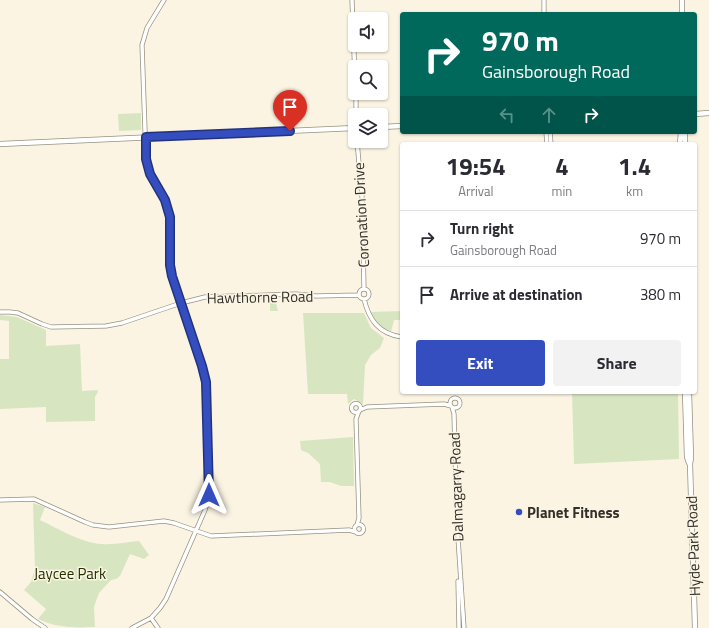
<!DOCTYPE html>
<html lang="en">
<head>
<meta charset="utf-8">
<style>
	:root { --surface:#fff; --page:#f2f2f3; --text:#2b2b33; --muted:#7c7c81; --line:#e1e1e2; --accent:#354ebf }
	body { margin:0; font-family:"Titillium Web",sans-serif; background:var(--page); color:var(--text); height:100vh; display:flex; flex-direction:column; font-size:15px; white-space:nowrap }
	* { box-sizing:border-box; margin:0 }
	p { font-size:13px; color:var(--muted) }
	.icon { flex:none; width:22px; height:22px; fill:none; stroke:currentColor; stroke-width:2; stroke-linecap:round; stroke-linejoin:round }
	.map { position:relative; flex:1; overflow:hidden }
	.details { position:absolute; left:400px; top:142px; width:297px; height:252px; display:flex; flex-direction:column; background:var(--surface); border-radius:4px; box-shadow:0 1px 3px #0004 }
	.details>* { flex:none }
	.hud { position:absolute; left:400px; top:12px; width:297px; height:122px; border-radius:4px; box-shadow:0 1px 3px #0004; background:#00695c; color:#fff; overflow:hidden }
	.controls { position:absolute; left:348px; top:12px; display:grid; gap:8px }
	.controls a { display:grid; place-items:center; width:40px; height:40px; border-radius:4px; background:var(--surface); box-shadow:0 1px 3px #0004; font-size:20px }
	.pin { position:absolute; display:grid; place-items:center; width:34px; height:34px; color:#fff; margin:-41px -17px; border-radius:50% 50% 50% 0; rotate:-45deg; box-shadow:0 0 4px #0007 }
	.pin .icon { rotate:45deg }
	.me { position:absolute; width:44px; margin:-22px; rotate:0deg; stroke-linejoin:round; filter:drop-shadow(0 0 3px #0008) }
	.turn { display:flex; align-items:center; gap:14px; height:84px; padding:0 16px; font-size:18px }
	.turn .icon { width:52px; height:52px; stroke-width:2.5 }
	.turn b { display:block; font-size:28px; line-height:34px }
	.lanes { display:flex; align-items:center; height:38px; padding:0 16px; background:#0003; justify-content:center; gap:20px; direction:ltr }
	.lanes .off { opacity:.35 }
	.eta { display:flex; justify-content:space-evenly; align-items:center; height:68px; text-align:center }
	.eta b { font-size:24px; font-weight:700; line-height:28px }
	.cta { display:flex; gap:8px; margin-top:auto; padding:8px 16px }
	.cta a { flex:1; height:46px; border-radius:4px; background:var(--accent); color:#fff; font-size:16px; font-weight:700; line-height:46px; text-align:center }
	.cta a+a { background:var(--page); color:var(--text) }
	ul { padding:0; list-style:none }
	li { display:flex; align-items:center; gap:12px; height:56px; padding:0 16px; border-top:1px solid var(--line) }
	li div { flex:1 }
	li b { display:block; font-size:15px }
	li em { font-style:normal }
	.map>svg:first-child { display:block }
</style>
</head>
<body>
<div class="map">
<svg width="709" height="628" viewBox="0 0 709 628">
	<rect width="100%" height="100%" fill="#fbf4e3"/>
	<!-- green -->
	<path fill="#d7e6c1" d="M141,113V130L119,131L118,114Z
		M242,297H263L264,298L262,300H243Z
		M270,299H275L278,311H270Z
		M402,311V320H394L391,332L380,325L369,312Z
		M303,313H364L371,328L384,338L380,348L371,355L365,365L363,404L354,399L348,404L347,394H308Z
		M0,315L17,317L46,330V346L80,344L82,391L97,390L98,392L95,397V421L46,422V407L0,409V359H9V321L0,320Z
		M572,392H678L679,459L574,464Z
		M353,437L354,486H341L330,482H321L320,464L308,453L301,450L300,441Z
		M33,503L45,507L40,520C59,529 81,543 102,544C114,545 127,542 139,541L149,555L144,559L130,554L120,576L116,579L111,580L99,593L94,607L95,627C74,628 58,628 38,619L46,609L24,590L31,582L35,569Z"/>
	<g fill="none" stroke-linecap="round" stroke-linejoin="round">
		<!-- minor casing -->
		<g stroke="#969181" stroke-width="5">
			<path id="minor" d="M352,0L355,79
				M544,14V0
				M356,93V115
				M546,132L547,144
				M550,132L551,144
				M357,141L362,197L364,289
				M359 294a5 5 0 1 1 10 0a5 5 0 1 1-10 0Z
				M364,299C369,320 379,334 402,337
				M0,312H10L18,313L42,324L51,327L106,326L122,323L181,303L205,297L296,294L316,296L359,295
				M450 403a5 5 0 1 1 10 0a5 5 0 1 1-10 0Z
				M351.5 408a4.5 4.5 0 1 1 9 0a4.5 4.5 0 1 1-9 0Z
				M452,407L454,414L457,523L464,628
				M360,410L367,407L444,404L451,406
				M0,500L34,499L85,522L93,525L109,527L164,521L174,523L211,536L349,530L356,532
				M354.5 529a4.5 4.5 0 1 1 9 0a4.5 4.5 0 1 1-9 0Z
				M357,525L359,518L356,419L359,411
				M458,581L459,628
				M0,592L32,619L45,628
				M151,618L158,628
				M132,628L151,618L160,608L166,599L205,510L207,503L209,489L206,382L202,366L171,276L170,265V217L168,208L165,200L150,174L146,159L142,45L147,28L164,0"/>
		</g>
		<!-- major casing -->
		<g stroke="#969181" stroke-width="6">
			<path id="major" d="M682,0V14
				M695,114L709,113
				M381,127L402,126
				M0,144L355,128
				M680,144L681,132
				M685,144V132
				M685,392L687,457L689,463
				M689,392L691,458L690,464L695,628"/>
		</g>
		<!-- minor -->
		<use href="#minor" stroke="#fff" stroke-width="3.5"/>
		<!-- major -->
		<use href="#major" stroke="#fff" stroke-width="4.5"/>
	</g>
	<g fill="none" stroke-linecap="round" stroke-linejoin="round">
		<!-- route casing -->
		<g stroke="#22337c" stroke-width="10">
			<path id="route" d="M209,495L206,382L202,366L172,276L170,265V217L165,200L150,174L146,159V137L290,131"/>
		</g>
		<!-- route -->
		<use href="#route" stroke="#354ebf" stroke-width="7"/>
	</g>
	<!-- markers -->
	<circle fill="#354ebf" stroke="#fbf4e3" stroke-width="1.5" cx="519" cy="512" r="4"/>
	<g text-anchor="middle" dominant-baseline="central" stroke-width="3" stroke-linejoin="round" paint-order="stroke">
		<!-- street labels -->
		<g font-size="15" fill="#32302a" stroke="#fbf4e3">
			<text transform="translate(361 215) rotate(-93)">Coronation Drive</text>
			<text transform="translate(260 297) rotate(-1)">Hawthorne Road</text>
			<text transform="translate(456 487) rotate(-92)">Dalmagarry Road</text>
			<text transform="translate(693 546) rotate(-92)">Hyde Park Road</text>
		</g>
		<!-- poi labels -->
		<g font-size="15" font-weight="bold" fill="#32302a" stroke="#fbf4e3" text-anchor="start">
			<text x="527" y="512">Planet Fitness</text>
		</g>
		<!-- park labels -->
		<g font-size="15" fill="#223000" stroke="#fbf4e3">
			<text x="70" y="573">Jaycee Park</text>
		</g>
	</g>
</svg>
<div class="controls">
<a><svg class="icon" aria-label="sound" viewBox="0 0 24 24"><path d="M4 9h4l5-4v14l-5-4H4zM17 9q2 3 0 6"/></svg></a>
<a><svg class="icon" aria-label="search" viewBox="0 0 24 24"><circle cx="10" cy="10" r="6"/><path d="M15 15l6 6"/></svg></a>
<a><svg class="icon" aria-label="layers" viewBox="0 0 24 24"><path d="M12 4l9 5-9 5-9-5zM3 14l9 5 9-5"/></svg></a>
</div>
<div class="pin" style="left:290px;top:131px;background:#d93025"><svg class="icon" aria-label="arrive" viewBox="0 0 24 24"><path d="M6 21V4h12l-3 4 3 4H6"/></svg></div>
<svg class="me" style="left:209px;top:495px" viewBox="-20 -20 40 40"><path d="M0-17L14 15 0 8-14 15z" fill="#354ebf" stroke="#fff" stroke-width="4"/></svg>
<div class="hud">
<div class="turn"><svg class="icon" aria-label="right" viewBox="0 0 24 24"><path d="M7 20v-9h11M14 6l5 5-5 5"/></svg><div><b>970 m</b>Gainsborough Road</div></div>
<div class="lanes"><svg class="icon off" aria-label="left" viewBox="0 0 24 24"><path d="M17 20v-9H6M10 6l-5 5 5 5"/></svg><svg class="icon off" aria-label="ahead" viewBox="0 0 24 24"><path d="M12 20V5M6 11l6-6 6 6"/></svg><svg class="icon" aria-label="right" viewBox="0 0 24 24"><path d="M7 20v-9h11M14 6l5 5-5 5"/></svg></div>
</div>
<section class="details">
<div class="eta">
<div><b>19:54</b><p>Arrival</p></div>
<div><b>4</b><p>min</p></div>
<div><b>1.4</b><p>km</p></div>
</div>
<ul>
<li><svg class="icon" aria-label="right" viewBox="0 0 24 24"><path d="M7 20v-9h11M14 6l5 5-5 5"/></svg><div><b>Turn right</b><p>Gainsborough Road</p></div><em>970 m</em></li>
<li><svg class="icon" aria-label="arrive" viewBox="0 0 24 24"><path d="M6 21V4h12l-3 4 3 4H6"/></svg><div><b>Arrive at destination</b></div><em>380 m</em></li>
</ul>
<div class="cta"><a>Exit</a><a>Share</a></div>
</section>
</div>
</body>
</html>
